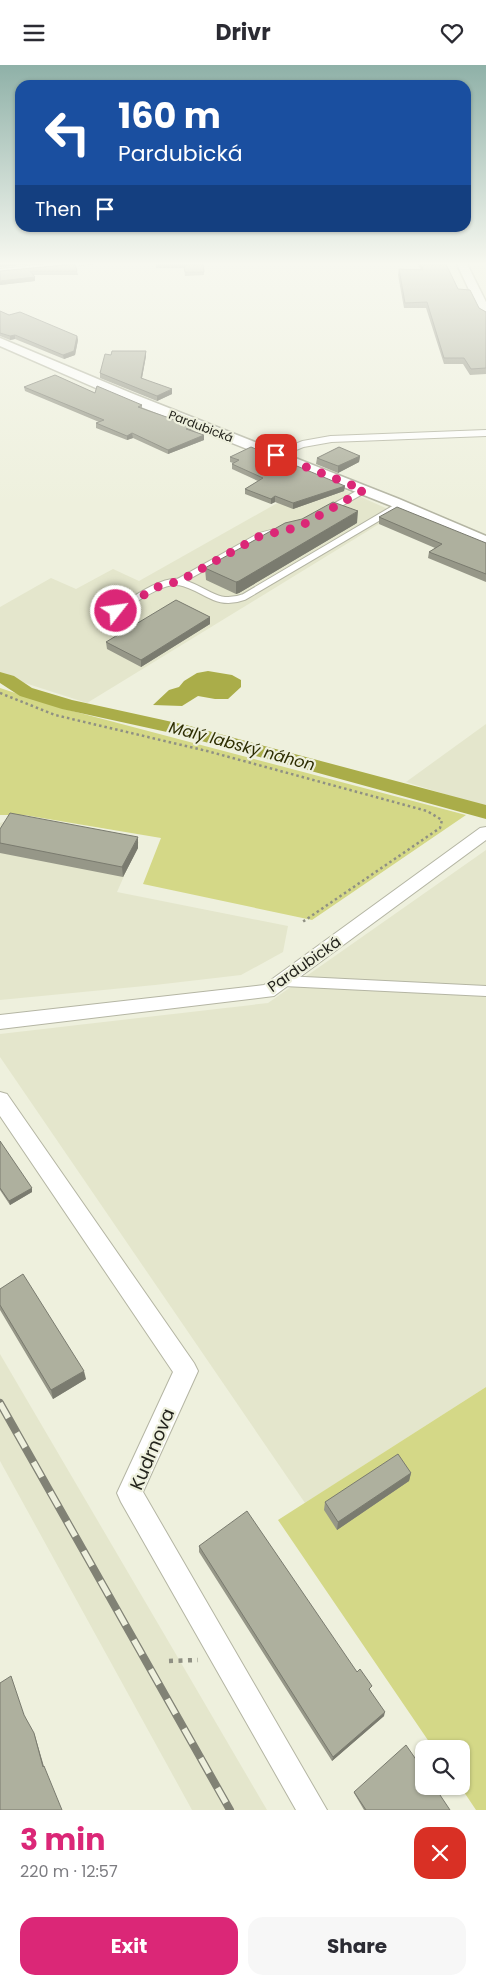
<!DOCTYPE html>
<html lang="en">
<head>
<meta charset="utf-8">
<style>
	:root { --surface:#fff; --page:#f7f7f7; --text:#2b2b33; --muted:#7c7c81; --accent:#db2777 }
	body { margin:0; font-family:Poppins,sans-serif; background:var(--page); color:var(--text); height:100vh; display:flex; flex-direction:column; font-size:19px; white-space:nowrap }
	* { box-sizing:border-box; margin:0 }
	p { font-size:16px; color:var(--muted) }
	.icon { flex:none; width:28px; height:28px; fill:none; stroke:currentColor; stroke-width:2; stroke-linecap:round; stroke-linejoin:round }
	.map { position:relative; height:1745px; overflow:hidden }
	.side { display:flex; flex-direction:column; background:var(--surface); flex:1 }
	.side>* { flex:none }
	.hud { position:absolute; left:15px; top:15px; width:456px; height:152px; border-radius:15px; box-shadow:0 1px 4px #0004; background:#1a4fa0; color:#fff; overflow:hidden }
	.tools { position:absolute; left:415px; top:1675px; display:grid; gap:10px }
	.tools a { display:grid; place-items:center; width:55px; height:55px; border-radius:10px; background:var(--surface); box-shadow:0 1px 4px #0004; font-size:25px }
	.pin { position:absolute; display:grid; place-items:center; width:42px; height:42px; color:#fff; margin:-21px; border-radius:10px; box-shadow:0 2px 8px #0006 }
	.me { position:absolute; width:55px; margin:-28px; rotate:60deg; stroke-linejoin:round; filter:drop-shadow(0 0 4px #0008) }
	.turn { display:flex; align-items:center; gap:18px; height:105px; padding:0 20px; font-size:22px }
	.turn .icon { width:65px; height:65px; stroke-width:2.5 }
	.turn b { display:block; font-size:35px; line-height:42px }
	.then { display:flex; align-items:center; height:48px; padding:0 20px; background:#0003; gap:10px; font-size:19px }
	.round { display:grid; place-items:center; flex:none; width:52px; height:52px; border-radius:15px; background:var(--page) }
	.head { display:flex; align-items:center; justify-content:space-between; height:85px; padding:0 20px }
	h1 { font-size:30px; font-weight:700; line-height:38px; color:var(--accent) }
	.action { display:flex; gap:10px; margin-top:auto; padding:10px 20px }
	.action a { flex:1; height:58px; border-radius:15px; background:var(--accent); color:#fff; font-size:20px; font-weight:700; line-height:58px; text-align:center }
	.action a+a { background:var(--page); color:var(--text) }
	header { display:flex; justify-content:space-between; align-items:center; height:65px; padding:0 20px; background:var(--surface); font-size:22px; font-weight:700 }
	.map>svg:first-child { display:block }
</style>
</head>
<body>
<header><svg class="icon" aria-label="menu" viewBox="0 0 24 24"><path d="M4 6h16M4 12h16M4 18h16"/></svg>Drivr<svg class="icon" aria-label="heart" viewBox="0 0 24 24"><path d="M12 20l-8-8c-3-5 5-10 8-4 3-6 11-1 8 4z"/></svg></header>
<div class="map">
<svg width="486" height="1745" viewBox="0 0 486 1745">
	<rect width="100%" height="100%" fill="#eef0dd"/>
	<!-- built -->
	<path fill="#e4e6cc" d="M320,414L397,448L87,638L0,610V542L51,513L76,524L113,504L139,516Z
		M486,659V742L406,717Z
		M17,753L139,777L117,827L288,861L283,887L241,910L155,920L0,935V758Z
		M486,785V1322L305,1438L0,992V969L268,938Z
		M0,1289L184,1603L267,1745H192L0,1396Z"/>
	<!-- green -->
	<path fill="#d4d887" d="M0,623L61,643L466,750L312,855L143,819L161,773L24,750H0Z
		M486,1322V1745H476L460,1721L461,1684H434L278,1455Z"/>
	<!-- water -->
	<path fill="#aaad49" d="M208,606L232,610L241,615V622L228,634H215L198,631L182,641L153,640L169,625L179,622L184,616L197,608Z"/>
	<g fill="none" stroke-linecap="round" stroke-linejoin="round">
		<!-- canal -->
		<path fill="#aaad49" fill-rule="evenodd" d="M0,607L14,611L32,623L72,635L186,660L486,740V754L176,669L62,644L20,631L0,618Z"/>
		<!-- service-far2 casing -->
		<g stroke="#b4b5a3" stroke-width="5.5">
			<path id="service-far2" d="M456,369L486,368"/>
		</g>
		<!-- service-far1 casing -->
		<g stroke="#b4b5a3" stroke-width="8">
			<path id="service-far1" d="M276,390L303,379L331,374L486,368
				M330,444L364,425
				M178,517L260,471L275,467
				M116,546C131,537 162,514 179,517C205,522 215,543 244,532L400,440"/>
		</g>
		<!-- service casing -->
		<g stroke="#b4b5a3" stroke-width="12">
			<path id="service" d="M284,916L486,926"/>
		</g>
		<!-- minor casing -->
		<g stroke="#b4b5a3" stroke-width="2">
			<path id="minor" d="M65,197H96L92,199L0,208V204Z
				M486,762V775L274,931L0,964V950L264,920L480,763Z
				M0,1027L7,1029L194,1298L198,1306L143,1427L327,1745H296L121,1437L117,1428L173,1307L0,1051Z"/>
		</g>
		<!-- tertiary casing -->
		<g stroke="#b4b5a3" stroke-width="3">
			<path id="tertiary" d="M456,197H466L486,237V251L480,248Z
				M0,273L131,328L399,434L486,471V482L389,440L121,334L0,281Z"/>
		</g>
		<!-- path-far1 -->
		<path stroke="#8f9083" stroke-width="2.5" stroke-dasharray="2.5 3" stroke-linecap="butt" d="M0,628L55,650L207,686L427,746L442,755L440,763L301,858"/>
		<!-- path -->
		<path stroke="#8f9083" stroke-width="4.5" stroke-dasharray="4 5.5" stroke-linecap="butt" d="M169,1596L198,1595"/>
		<!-- service-far2 -->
		<use href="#service-far2" stroke="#fff" stroke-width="4.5"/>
		<!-- service-far1 -->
		<use href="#service-far1" stroke="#fff" stroke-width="6"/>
		<!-- service -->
		<use href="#service" stroke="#fff" stroke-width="10"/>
		<!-- minor -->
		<use href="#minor" fill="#fff" fill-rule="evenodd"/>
		<!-- tertiary -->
		<use href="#tertiary" fill="#fff" fill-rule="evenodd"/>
		<!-- rail casing -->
		<g stroke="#818275" stroke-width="8">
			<path id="rail" d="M0,1338L230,1745"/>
		</g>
		<!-- rail -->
		<use href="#rail" stroke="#eef0dd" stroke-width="5.5" stroke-dasharray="17" stroke-linecap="butt"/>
	</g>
	<!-- wall -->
	<path fill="#969788" d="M156,197H203L204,210L185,211L184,203H156Z
		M294,197H320V198Z
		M417,197H445L458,224L479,243L486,247V309L470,310L463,299H444L426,243H404L398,210L399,204H420Z
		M0,206H77L78,210H33L35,216L0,220Z
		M0,246L9,250L77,271L78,275L75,290L64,294L15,274L10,275L0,271Z
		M146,286V291L142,313L172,329L157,336L100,313V308L111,290Z
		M24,322L95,328L142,340V343L204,370V375L168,389L133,373L127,375L96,363V358L99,357L25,326Z
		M360,391L359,397L338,408L316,399L317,393Z
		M230,392L345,421L344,426L293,444L275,437L271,439L245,429V424L258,416L232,404V399L233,398L230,397Z
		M379,452L486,478V517L428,493L429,487L435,483L379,459Z
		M357,458L239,528L236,529L206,515L205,503Z
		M210,552V559L141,602L107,584L106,577Z
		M0,764L138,783L123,812L0,788Z
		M0,1076L32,1127L10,1140L0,1125Z
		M0,1224L86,1314L53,1334L0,1245Z
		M411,1408L409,1416L337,1465L324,1445L325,1437Z
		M199,1481L370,1625L384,1651L332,1696L199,1487Z
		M354,1727L450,1745H364L354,1728Z"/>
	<!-- shaded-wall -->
	<path fill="#7a7b6f" d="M13,197H51L0,202V198Z
		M35,212V216L0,220V216Z
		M15,270V274L10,275V271Z
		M77,271L78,275L75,290L64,294L63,290Z
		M146,286V291L141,318V313Z
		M172,324V329L157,336V331Z
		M192,361V365L186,368V364Z
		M132,368L133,373L127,375V371Z
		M204,370V375L168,389V385Z
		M360,391L359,397L338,408V401Z
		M345,421L344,426L293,444V438Z
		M275,431V437L271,439V434Z
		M358,446L357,458L239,528L236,529V517Z
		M210,552V559L141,602V595Z
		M138,772V783L123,812L122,802Z
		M32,1123V1127L10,1140L9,1136Z
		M84,1306L86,1314L53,1334L51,1325Z
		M411,1408L409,1416L337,1465L338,1457Z
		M11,1611L26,1654L35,1671L45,1705L43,1702Z
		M385,1647L384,1651L332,1696L333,1692Z"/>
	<!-- building -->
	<path fill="#aeb09e" stroke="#7a7b6f" d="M156,197H203L204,207H185L184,200H156Z
		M420,197H445L458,224L470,225L479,243L486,247V303L471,304L464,293H444L427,237L405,238L399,204L423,205Z
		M75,199L77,206H30L35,212L0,216V206Z
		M0,246L9,250L20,247L77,271L74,286L63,290L15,270L10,271L0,268Z
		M112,286H146L141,313L172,324L157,331L100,308L105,289L111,290Z
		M55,310L95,328L97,321L142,340L138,342L192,361L186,364L204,370L168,385L132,368L127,371L96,358L104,355L24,322Z
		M251,382L345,421L293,438L275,431L271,434L245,424L263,413L232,399L239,395L230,392Z
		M339,382L360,391L338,401L317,393Z
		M333,437L358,446L239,516L236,517L205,503L285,458L302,454Z
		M397,442L486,478V509L429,487L442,479L379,452Z
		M176,535L210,552L141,595L106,577Z
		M10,748L138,772L122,802L0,778V764Z
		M0,1076L32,1123L9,1136L0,1123Z
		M23,1209L84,1306L51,1325L0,1240V1224Z
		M398,1389L411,1408L338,1457L325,1437Z
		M247,1446L357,1607L360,1604L372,1621L369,1624L385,1647L333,1692L199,1481Z
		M11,1611L24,1650L34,1668L43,1702L44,1701L62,1745H0V1618Z
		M406,1680L424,1706V1721H434L450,1745H366L354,1727Z"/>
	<!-- sky -->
	<linearGradient id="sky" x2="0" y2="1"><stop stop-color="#8fb1a8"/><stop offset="0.45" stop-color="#f7f8f0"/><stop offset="1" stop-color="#f7f8f0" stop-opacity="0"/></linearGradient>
	<rect width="486" height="441" fill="url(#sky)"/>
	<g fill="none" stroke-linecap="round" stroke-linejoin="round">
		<!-- route -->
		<path stroke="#db2777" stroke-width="9" stroke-dasharray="0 16.2" d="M116,546L163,519L178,517L260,471L299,462L364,425L276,390"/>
	</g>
	<g text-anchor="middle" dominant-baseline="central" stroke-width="4.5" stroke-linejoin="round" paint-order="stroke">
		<!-- far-street labels -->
		<g font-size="12" fill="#24241d" stroke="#eef0dd">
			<text transform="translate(201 361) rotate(21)">Pardubická</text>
		</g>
		<!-- street labels -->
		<g font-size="15" fill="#24241d" stroke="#eef0dd">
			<text transform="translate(304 899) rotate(-35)">Pardubická</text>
		</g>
		<!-- water labels -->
		<g font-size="16" font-style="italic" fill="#2d2d02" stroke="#eef0dd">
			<text transform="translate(242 681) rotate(15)">Malý labský náhon</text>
		</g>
		<!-- near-street labels -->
		<g font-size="18" fill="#24241d" stroke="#eef0dd">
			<text transform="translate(152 1384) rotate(-67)">Kudrnova</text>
		</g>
	</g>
</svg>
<div class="tools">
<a><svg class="icon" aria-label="search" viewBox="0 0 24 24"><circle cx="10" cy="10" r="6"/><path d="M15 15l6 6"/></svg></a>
</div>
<div class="pin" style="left:276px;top:390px;background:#d93025"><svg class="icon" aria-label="arrive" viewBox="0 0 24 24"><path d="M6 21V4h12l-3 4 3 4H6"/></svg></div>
<svg class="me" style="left:116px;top:546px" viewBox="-20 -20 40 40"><circle r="17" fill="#db2777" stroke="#fff" stroke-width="3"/><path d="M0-11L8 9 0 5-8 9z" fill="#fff"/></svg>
<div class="hud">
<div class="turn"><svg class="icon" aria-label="left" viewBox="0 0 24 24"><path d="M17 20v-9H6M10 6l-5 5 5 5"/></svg><div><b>160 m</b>Pardubická</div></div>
<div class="then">Then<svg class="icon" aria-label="arrive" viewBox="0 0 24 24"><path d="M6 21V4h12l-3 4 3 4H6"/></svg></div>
</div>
</div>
<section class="side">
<div class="head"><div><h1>3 min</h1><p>220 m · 12:57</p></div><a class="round" style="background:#d93025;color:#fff"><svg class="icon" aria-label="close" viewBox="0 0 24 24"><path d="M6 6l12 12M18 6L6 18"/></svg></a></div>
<div class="action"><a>Exit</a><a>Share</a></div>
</section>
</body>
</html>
